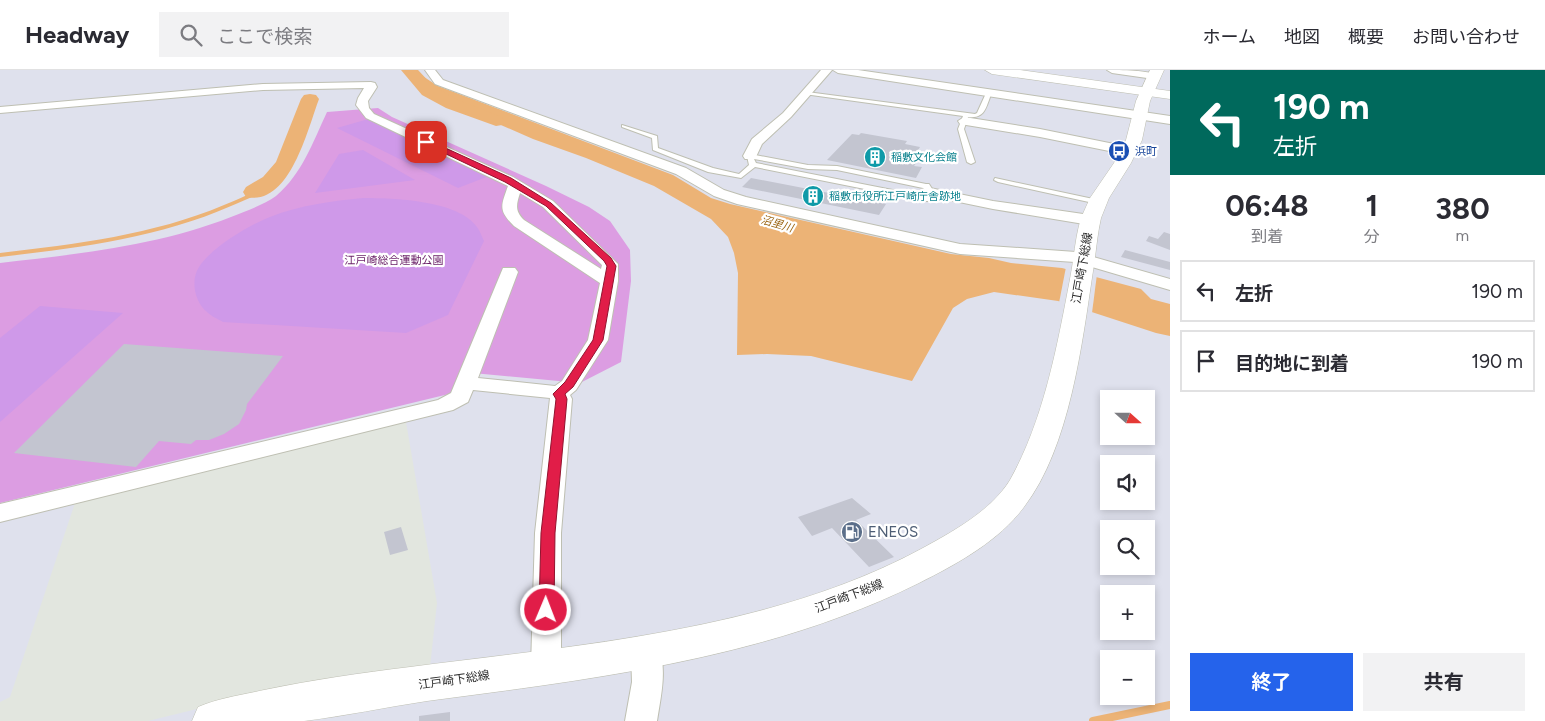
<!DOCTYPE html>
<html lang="ja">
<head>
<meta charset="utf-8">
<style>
	:root { --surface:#fff; --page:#f2f2f3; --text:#2b2b33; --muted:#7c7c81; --line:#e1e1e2; --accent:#2563eb }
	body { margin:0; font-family:Figtree,"Noto Sans JP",sans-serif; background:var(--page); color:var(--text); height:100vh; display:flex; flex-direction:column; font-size:19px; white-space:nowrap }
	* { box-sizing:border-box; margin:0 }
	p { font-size:16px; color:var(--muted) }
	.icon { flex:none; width:28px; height:28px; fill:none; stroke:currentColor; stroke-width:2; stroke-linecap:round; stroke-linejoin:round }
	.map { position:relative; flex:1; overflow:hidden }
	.side { display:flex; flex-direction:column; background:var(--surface); width:375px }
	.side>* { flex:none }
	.guide { background:#00695c; color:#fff; overflow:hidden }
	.needle { width:32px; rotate:111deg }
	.buttons { position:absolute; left:1100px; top:320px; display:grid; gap:10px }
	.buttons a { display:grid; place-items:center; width:55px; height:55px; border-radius:0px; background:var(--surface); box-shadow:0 2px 8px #0003; font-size:25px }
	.pin { position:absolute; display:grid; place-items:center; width:42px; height:42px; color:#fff; margin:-21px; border-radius:10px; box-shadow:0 2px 8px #0006 }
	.me { position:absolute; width:55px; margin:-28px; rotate:1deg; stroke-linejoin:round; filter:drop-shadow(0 0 4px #0008) }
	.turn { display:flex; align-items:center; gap:18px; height:105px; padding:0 20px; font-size:22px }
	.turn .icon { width:65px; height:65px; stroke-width:2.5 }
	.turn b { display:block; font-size:35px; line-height:42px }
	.eta { display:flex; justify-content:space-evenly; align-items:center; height:85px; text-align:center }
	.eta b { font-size:30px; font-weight:700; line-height:35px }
	.primary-button { display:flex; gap:10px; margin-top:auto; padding:10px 20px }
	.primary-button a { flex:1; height:58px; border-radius:0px; background:var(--accent); color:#fff; font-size:20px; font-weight:700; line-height:58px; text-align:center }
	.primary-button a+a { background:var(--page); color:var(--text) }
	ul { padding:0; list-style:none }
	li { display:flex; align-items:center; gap:15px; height:62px; margin:0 10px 8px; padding:0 10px; border:2px solid var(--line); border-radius:0px }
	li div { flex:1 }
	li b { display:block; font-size:19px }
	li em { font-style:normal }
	header { display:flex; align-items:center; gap:30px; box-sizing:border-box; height:70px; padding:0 25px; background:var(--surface); border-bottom:1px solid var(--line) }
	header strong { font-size:24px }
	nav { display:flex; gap:28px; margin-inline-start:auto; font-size:18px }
	.search { width:350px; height:45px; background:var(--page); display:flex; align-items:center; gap:12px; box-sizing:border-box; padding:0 18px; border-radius:0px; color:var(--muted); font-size:19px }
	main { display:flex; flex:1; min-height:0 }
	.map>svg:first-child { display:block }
</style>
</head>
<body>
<header>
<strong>Headway</strong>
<div class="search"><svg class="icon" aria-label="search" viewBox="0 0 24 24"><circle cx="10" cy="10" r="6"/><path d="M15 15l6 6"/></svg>ここで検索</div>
<nav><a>ホーム</a><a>地図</a><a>概要</a><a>お問い合わせ</a></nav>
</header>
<main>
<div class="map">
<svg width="1170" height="651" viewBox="0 0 1170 651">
	<rect width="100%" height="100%" fill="#dfe1ed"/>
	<!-- industrial -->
	<path fill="#e2e6df" d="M406,352L437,533L430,597L352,604L291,616L148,651H0V632L10,627L75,433Z"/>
	<!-- green -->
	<path fill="#dc9de2" d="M378,38L392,47L546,116L589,137L610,151L630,180L631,211L621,292L580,313L462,302L453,323L0,433V193C78,184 157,176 231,147C245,141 264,135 276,126C302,104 313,72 327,42Z"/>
	<!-- pitch -->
	<path fill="#cf99e9" d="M372,48L489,106L458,118L337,58Z
		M363,80L415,110L315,123L339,84Z
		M363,128C393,128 458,130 477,157C480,161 482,167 484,171L448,245L406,263L223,252C218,249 211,246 207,242C195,232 190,211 199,197C211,178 249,155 270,147C300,135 332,131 363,128Z
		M40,236L123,243L0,352V268Z"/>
	<!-- water -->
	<path fill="#ecb376" d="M406,0H413L438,16L673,105L711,128L730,134L951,184L989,188L1011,193L1062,198L1141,219L1151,229L1170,234V266L1156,263L1058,231L994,222L967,229L953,238L912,311L811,286L767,284L737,285L738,203L734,183L728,167L711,149L654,116L586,88L533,69L421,20Z
		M283,94L289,95C284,101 280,107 274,112C263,123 245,130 231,136C158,168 78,178 0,187V183C76,174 153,165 224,135C239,129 256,122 268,112C274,107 278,100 283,94Z"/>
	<!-- pier -->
	<path fill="#dfe1ed" d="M1066,197L1097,204L1092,243L1059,233Z"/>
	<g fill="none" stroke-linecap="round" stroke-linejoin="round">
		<!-- stream -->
		<path stroke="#ecb376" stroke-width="8" d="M1093,651L1170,635"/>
		<!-- river -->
		<path fill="#ecb376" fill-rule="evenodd" d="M401,0H418L434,17L458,30L502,47L505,51L502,55L496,56L446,38L422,25Z
			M310,24L316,25L319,29C308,58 290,137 246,127L243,122L246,117L263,107L276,92L301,29L304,25Z"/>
	</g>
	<!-- building -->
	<path fill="#c3c5d0" d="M861,63L907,71L905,74L920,77L916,84L922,85L914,96L922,97L916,108L827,90L852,64L859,65Z
		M751,108L886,134L879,145L742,117Z
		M1164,162L1170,164V180L1146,171L1149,166L1158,169Z
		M1125,180L1170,192V200L1121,187Z
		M124,274L283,286L247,334L246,340L239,354L224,364L209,370H196L191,374L159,371L136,397L14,383Z
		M852,428L871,444L856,450L894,487L869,497L832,458L812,466L798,447Z
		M401,457L408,480L390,485L384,462Z
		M450,642V651H419V646Z"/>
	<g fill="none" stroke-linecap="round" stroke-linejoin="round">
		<!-- service casing -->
		<g stroke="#bebfb2" stroke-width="2">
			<path id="service" d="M987,21L992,22C986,36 986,49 968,47L964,59L975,92L971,94L967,92L958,59L963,46L804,24L807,22L975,44L977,43Z
				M622,55L657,66L658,78L713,98L739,104L749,95L747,86L750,84L808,95L837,96L926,114H929L934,122L928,131H925L755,97L741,108L708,102L653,80L652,68L622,57ZM754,89L808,99L837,100L923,118L926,122L923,126L756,93Z
				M995,108L1098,130L1102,132L1098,134L998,112L994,110Z"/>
		</g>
		<!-- minor casing -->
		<g stroke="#bebfb2" stroke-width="2">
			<path id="minor" d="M425,0H435L443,10L686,98L724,120L746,127L960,174L1076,182L1170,209V220L1075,192L960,184L737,134L714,126L676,104L435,14Z
				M821,0H832L791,47L762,74L755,89H745L743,86L752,69L783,43Z
				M833,0H858L1170,46V54L838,3Z
				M1107,0C1120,0 1150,0 1159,6L1154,9L1112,3Z
				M371,12L375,13L377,17L368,31L369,38L374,44L513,107L553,131L618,194V211L608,270L576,320L570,325L572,329L561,463V597L557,607L546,611L535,607L531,597L535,463L550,328L473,320L468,332L453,340L0,452V434L438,330L451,323L503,198H515L518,202L478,308L555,316L562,311L588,270L600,213L514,156C498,140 501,136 508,116L366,48L356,35L358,28L364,18L263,20L0,43V37L263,14ZM520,123L543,137L602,195L601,199L524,150C515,141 516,135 520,123Z
				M964,47L1040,59L1129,77L1135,81L1129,85L1040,67L960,54L958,51Z
				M930,118L993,131L1090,145L1095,147L1098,150L1095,153L1090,155L993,139L925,125L923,122L925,119Z
				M646,569L657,573C668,597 661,625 657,651H625L632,612L631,582L635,573Z"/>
		</g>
		<!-- tertiary casing -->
		<g stroke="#bebfb2" stroke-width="1">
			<path id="tertiary" d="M985,0H1020L1170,21V29L992,4Z"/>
		</g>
		<!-- secondary casing -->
		<g stroke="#bebfb2" stroke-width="1">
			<path id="secondary" d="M1150,0H1164L1150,31L1142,70L1131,93L1109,128L1101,148C1097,165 1096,183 1093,201C1082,274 1070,377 1024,437C999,471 957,494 919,513C766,589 594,609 427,631C386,637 345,646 304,651C293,651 281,651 269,651C243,651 218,651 192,651L198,637C219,628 242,625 264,620C312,610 361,603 410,597C578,575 769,561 921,479C952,462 991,441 1010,410C1044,349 1057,277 1070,209C1074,189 1075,168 1081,148L1090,128L1114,93L1126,70L1136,31Z"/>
		</g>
		<!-- service -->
		<use href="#service" fill="#fff" fill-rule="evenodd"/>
		<!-- minor -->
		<use href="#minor" fill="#fff" fill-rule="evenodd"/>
		<!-- tertiary -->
		<use href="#tertiary" fill="#fff" fill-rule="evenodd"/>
		<!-- secondary -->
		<use href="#secondary" fill="#fff" fill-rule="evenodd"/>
	</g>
	<!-- route -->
	<path fill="#e11d48" stroke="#92132f" d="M423,70H428L511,108L551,133L611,188L616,196L603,270L573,317L565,324L567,329L555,463L554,540L552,544L546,546L541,544L539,540L541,463L556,329L553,324L565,312L593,270L607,196L604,191L546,136L505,112L423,73Z"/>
	<!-- icons -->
	<defs>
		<g id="bus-disc" transform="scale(1.125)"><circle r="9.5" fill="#1a4fb4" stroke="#fff"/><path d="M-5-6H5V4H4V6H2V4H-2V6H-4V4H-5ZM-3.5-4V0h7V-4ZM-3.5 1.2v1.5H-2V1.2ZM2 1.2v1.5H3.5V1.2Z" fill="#fff"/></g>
		<g id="building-disc" transform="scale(1.125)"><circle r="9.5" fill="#0f9aa8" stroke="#fff"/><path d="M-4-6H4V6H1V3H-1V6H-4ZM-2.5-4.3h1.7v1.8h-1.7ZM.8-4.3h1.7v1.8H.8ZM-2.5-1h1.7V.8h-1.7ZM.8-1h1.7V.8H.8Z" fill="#fff"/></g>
		<g id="fuel-disc" transform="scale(1.125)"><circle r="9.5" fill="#5c6f8a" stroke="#fff"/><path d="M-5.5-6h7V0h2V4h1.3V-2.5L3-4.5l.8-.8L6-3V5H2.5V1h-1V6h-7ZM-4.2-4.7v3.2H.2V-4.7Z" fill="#fff"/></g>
	</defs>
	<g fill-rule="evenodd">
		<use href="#bus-disc" x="1119" y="81"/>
		<use href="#building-disc" x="875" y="87"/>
		<use href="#building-disc" x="813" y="126"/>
		<use href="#fuel-disc" x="852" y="462"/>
	</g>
	<g text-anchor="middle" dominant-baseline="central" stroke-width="4.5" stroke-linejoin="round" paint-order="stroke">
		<!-- far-transit labels -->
		<g font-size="11" fill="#164399" stroke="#fff" text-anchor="start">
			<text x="1135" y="81">浜町</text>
		</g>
		<!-- far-culture labels -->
		<g font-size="11" fill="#0d838f" stroke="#fff" text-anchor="start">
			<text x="891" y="87">稲敷文化会館</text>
			<text x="829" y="126">稲敷市役所江戸崎庁舎跡地</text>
		</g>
		<!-- far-water labels -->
		<g font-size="11" font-style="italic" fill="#9b6411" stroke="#fff">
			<text transform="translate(777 154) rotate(16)">沼里川</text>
		</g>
		<!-- far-park labels -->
		<g font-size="11" fill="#681d65" stroke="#fff">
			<text x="394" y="190">江戸崎総合運動公園</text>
		</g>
		<!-- street labels -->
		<g font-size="12" fill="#2c2c2c" stroke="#fff">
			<text transform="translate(1082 198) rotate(-80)">江戸崎下総線</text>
			<text transform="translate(849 526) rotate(-21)">江戸崎下総線</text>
			<text transform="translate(454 610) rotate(-8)">江戸崎下総線</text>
		</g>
		<!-- near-service labels -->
		<g font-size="15" fill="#4e5e75" stroke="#fff" text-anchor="start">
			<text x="868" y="462">ENEOS</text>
		</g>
	</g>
</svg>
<div class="buttons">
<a><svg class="needle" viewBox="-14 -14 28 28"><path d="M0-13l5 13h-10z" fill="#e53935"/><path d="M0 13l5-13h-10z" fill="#7c7c81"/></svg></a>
<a><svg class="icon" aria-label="sound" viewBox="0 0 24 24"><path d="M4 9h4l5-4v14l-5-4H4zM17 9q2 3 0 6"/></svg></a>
<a><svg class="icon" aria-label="search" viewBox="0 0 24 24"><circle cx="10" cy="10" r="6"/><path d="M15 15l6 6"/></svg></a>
<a>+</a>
<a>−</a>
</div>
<div class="pin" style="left:426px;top:72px;background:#d93025"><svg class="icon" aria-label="arrive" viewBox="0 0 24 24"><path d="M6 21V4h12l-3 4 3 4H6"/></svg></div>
<svg class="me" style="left:546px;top:540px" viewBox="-20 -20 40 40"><circle r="17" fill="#e11d48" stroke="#fff" stroke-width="3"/><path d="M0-11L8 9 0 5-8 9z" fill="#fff"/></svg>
</div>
<section class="side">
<div class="guide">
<div class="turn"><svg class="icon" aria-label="left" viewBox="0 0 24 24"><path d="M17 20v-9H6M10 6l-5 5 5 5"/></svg><div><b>190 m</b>左折</div></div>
</div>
<div class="eta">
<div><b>06:48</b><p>到着</p></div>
<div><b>1</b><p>分</p></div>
<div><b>380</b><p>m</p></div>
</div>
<ul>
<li><svg class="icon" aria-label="left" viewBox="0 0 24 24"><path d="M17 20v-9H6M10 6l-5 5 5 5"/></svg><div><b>左折</b></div><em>190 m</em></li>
<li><svg class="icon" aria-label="arrive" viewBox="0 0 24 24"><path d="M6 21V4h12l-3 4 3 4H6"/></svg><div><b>目的地に到着</b></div><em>190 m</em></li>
</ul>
<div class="primary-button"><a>終了</a><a>共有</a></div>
</section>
</main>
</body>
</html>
